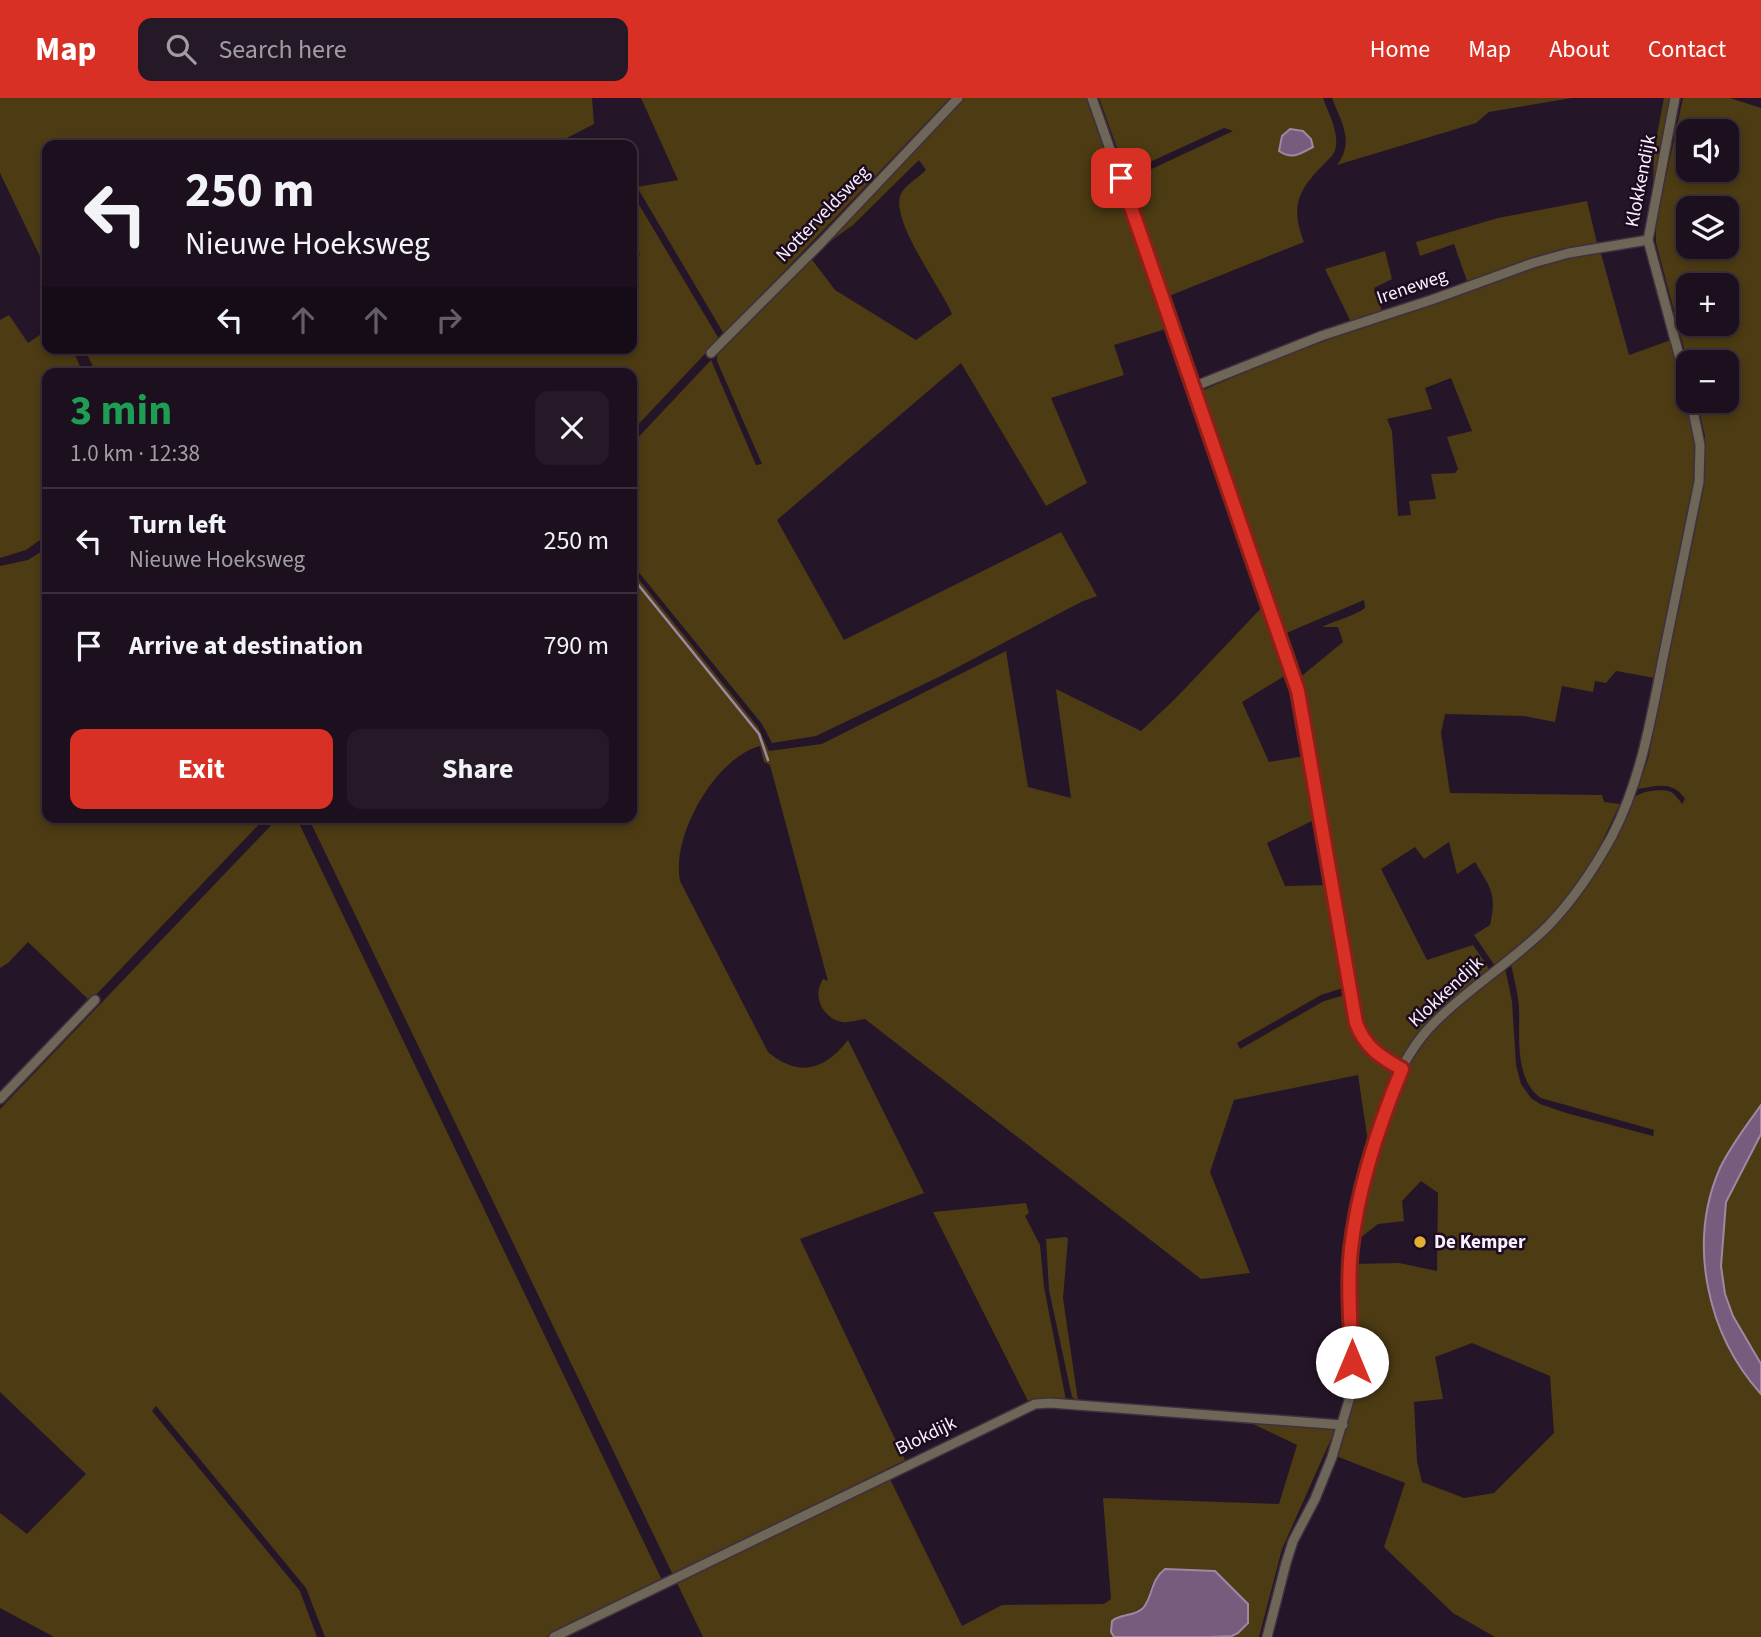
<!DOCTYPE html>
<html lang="en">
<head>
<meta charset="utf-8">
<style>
	:root { --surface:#1c101e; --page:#251927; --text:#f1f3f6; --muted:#a09da4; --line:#3a303c; --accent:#d93025 }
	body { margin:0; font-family:"Source Sans 3",sans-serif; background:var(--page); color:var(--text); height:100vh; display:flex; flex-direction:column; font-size:26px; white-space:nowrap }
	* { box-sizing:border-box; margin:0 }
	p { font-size:23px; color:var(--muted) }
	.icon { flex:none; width:38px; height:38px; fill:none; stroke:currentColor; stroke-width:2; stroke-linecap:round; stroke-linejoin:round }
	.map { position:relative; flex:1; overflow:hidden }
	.details { position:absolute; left:42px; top:270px; width:595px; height:455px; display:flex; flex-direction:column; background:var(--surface); border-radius:14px; box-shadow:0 4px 10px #0003,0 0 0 2px var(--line) }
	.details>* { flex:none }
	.guide { position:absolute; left:42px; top:42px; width:595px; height:214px; border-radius:14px; box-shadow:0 4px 10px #0003,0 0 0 2px var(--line); background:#1c101e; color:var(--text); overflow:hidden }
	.buttons { position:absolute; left:1676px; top:21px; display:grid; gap:14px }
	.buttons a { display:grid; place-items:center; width:63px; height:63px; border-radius:14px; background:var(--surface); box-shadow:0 4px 10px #0003,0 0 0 2px var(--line); font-size:35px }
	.pin { position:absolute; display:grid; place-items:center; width:60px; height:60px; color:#fff; margin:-30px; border-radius:14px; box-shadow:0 4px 10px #0006 }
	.me { position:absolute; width:77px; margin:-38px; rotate:0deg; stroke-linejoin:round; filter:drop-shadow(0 0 5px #0008) }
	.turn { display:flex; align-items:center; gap:24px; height:147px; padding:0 28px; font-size:32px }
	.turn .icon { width:91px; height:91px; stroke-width:2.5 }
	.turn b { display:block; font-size:49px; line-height:60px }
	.lanes { display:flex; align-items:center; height:66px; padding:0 28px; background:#0003; justify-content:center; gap:35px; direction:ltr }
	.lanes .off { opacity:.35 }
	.round { display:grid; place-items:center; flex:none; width:74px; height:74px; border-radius:14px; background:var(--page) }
	.head { display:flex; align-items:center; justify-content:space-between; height:119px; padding:0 28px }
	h1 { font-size:42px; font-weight:700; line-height:52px; color:#1e9e55 }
	.action { display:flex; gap:14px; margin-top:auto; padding:14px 28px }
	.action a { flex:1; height:80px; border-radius:14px; background:var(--accent); color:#fff; font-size:28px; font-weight:700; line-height:80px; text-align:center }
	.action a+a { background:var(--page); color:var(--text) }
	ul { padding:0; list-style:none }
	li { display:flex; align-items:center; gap:21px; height:105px; padding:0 28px; border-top:2px solid var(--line) }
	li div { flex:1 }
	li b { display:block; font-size:26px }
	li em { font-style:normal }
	header { display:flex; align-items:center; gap:42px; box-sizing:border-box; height:98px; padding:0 35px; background:var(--accent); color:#fff }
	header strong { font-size:33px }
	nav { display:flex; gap:38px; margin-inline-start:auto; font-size:24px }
	.search { width:490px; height:63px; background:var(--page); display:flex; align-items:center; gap:18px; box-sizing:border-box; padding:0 24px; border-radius:14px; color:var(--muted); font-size:26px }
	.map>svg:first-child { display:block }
</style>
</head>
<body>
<header>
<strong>Map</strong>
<div class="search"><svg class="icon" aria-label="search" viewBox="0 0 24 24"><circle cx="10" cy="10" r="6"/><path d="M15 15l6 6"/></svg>Search here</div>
<nav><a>Home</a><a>Map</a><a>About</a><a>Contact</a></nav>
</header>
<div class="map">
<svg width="1761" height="1539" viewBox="0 0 1761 1539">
	<rect width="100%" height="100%" fill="#251528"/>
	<!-- green -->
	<path fill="#4c3b13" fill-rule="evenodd" d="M0,0H592L594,26L561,43L563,47H47V173L0,75Z
		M641,0H950L724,236L637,89L678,82Z
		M962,0H1088L1169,230L1114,247L1124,277L1051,300L1087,385L1046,408L961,265L777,422L844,542L1061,434L1097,498L1081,504L941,578L816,638L772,645L762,626L632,466V346L711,262L756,367L762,366L717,263V257L810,159L835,192L916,242L952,216C942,191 886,117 902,94C908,85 919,79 926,72L919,62L853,127L825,147Z
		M1099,0H1323C1328,14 1338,32 1336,48C1335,56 1330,60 1324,66C1298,92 1290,108 1304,144L1169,198L1128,82L1233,33L1224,30L1126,75Z
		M1332,0H1572L1489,14L1476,25L1337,67C1355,43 1341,24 1332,0Z
		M1664,0H1673L1653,92L1654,52Z
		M1683,0H1730L1761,10V1007L1731,1049L1720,1071L1708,1109L1703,1147L1748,1281L1761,1296V1539H1495L1453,1515L1384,1449L1405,1385L1336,1358L1353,1308V1166L1399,1165L1437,1173L1438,1095L1421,1083L1402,1103L1404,1123L1378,1126L1355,1144C1366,1067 1389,979 1443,922C1461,902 1484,887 1505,870L1512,903L1516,967L1521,986L1531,1000L1540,1006L1566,1015L1653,1038L1654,1032L1541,1000C1514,981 1520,939 1519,910C1518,895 1514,881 1511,866C1557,832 1585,797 1612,748C1619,735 1626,709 1635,699C1641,693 1663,690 1671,694C1676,697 1679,702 1682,706L1685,701C1673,682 1656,688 1637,691L1648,661L1705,383V338L1697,303H1727V264H1689V269L1656,145V125ZM1689,33H1727V72H1689ZM1689,110H1727V149H1689ZM1689,187H1727V226H1689ZM1472,1245L1550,1278L1554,1335L1494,1395L1464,1400L1422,1384L1417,1363L1414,1304L1443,1301L1435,1259Z
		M632,95L719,241L632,333V275H96L84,250H632V162L640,157L632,141Z
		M1587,103L1597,145L1561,151L1467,183L1454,146L1420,158L1416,144L1498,120Z
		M1600,152L1629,257L1671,242L1693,322L1697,358L1694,382L1655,580L1616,573L1606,585L1595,583L1593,594L1562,588L1555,624L1524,618L1445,616L1441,635L1450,695L1602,697L1604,704L1620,706C1605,737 1591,770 1570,797C1549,825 1522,846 1495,868L1474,837L1490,827C1497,795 1491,791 1475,764L1457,776L1449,744L1424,761L1415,749L1381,771L1427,862L1473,847L1490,872L1437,916L1400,965L1377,952L1360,932L1298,581L1343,544L1338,529H1322C1336,522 1353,519 1365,510L1364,502L1284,536L1201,293L1276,261L1395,217L1564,158ZM1451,280L1472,333L1447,339L1458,371L1455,375L1431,376L1436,401L1409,403L1411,417L1398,418L1392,333L1387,321L1432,311L1425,290Z
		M1385,153L1392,181L1374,190L1382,213L1351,224L1325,171Z
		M9,217L28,245L47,232V250H72L83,275H47V437L26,452L0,460V222Z
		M47,450V719H266L90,903L28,844L8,865L0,870V468L28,462Z
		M632,473L758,629L769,653L822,646L1006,553L1028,689L1071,700L1056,591L1141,633L1176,600L1265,506L1286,577L1242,604L1269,664L1305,658L1316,721L1267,745L1285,788L1327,787L1343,890L1321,897L1237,945L1240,951L1324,903L1345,897C1353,938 1357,953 1395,974L1383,999L1368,1044L1358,977L1234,1002L1210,1074L1250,1175L1201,1181L865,921C858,922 849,925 842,924C822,920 812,898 823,881L828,883L770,667L764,664L760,648C715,660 671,738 680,783L768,954C799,980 825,972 848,942L924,1095L800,1141L905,1362L673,1477L308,719H632Z
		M279,719H296L662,1482L546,1539H325L306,1490L156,1308L152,1313L300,1493L317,1539H54L0,1510V1415L27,1436L86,1376L0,1294V1011Z
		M1761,1036V1266L1733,1218L1725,1196L1721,1168L1726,1103Z
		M1026,1105L1029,1115L1025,1118L1040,1147L1044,1189L1066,1302L1045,1300L1028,1303L933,1114Z
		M1066,1139L1068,1141L1063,1200L1078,1303L1072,1299L1049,1192L1046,1141Z
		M1249,1324L1336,1330L1282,1451L1259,1539H1210C1225,1538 1239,1539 1248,1525L1243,1501L1215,1473L1165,1471C1140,1489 1160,1511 1122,1517L1111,1534L1114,1539H703L677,1485L890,1381L962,1528L1002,1507L1104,1506L1111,1501L1103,1400L1279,1406L1297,1347Z"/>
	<!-- water -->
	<path fill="#775c7d" stroke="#9e88a3" stroke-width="2" d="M1290,31L1303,33L1311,41L1313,49C1300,56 1292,62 1279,53L1282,38Z
		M1761,1007V1036L1726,1104L1721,1168L1725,1196L1733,1218L1761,1266V1296C1707,1236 1687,1145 1720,1070C1731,1047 1747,1027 1761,1007Z
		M1165,1471L1215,1473L1248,1506V1525L1238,1535L1232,1538L1210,1539H1114L1111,1534L1112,1523C1121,1515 1134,1519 1143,1510C1153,1499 1150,1482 1165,1471Z"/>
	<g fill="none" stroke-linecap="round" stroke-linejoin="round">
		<!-- stream -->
		<path stroke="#9e88a3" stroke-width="2.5" d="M632,479L759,636L768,662"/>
		<!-- street casing -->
		<g stroke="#3f2f41" stroke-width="12">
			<path id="street" d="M1092,0L1251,452L1298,593L1356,925C1365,949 1380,959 1402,971
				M1675,0L1648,142L1689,294
				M711,255L821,145L958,0
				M1193,289L1321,238L1434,201L1533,165L1569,155L1648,142
				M0,1001L95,902
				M554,1539L1035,1306L1050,1305L1343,1327
				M1267,1539L1286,1465L1293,1443L1315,1401L1332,1359L1352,1292C1351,1246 1348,1199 1351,1154C1352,1129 1359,1105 1365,1081C1378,1027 1394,964 1435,924C1470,889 1513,863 1548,828C1574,801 1594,771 1612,738C1641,682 1651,621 1663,560C1675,501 1687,443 1699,384L1700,347L1691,303"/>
		</g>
		<!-- street -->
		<use href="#street" stroke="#6e6656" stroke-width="9"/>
	</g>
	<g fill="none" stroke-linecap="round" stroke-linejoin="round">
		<!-- route casing -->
		<g stroke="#8d1f18" stroke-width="18">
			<path id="route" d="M1121,80L1298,593L1356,925C1365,949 1380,959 1402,971C1378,1029 1358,1089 1351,1151C1347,1188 1351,1227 1352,1264"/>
		</g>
		<!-- route -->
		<use href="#route" stroke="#d93025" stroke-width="12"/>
	</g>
	<!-- markers -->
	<circle fill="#e1af34" stroke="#1b0c1f" stroke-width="2.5" cx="1420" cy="1144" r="7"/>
	<g text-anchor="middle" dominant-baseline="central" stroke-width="5" stroke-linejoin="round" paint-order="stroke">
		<!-- street labels -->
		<g font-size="19" fill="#faeffc" stroke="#1b0c1f">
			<text transform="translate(1641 83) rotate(-79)">Klokkendijk</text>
			<text transform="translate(823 116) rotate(-46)">Notterveldsweg</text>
			<text transform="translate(1412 189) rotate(-19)">Ireneweg</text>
			<text transform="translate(1446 894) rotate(-43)">Klokkendijk</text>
			<text transform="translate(926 1338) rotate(-26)">Blokdijk</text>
		</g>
		<!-- poi labels -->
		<g font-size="19" font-weight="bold" fill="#faeffc" stroke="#1b0c1f" text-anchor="start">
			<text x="1434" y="1144">De Kemper</text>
		</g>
	</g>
</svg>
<div class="buttons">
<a><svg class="icon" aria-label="sound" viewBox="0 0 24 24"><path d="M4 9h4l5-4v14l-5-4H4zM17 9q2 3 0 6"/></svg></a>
<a><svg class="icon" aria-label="layers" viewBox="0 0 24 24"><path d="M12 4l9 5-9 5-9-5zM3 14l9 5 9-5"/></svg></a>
<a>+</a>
<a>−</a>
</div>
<div class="pin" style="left:1121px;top:80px;background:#d93025"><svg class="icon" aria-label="arrive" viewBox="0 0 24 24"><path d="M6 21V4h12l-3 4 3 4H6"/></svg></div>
<svg class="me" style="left:1352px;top:1264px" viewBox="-20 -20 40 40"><circle r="19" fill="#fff"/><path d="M0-13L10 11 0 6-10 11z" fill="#d93025"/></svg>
<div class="guide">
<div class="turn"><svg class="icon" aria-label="left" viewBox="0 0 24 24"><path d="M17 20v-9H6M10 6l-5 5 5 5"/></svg><div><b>250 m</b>Nieuwe Hoeksweg</div></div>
<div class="lanes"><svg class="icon" aria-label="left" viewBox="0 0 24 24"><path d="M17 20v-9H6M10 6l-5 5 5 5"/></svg><svg class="icon off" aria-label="ahead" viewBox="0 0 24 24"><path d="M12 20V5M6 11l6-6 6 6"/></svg><svg class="icon off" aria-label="ahead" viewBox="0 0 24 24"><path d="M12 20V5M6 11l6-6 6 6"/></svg><svg class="icon off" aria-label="right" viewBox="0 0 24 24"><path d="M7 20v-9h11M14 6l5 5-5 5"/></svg></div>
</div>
<section class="details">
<div class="head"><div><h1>3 min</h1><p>1.0 km · 12:38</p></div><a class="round"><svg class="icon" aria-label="close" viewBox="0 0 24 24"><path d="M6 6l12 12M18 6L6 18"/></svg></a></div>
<ul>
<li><svg class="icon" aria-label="left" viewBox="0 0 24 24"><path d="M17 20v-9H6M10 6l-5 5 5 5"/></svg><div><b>Turn left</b><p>Nieuwe Hoeksweg</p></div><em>250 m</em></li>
<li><svg class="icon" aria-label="arrive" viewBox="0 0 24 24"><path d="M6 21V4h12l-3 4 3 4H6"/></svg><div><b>Arrive at destination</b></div><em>790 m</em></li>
</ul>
<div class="action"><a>Exit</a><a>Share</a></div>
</section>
</div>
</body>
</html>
